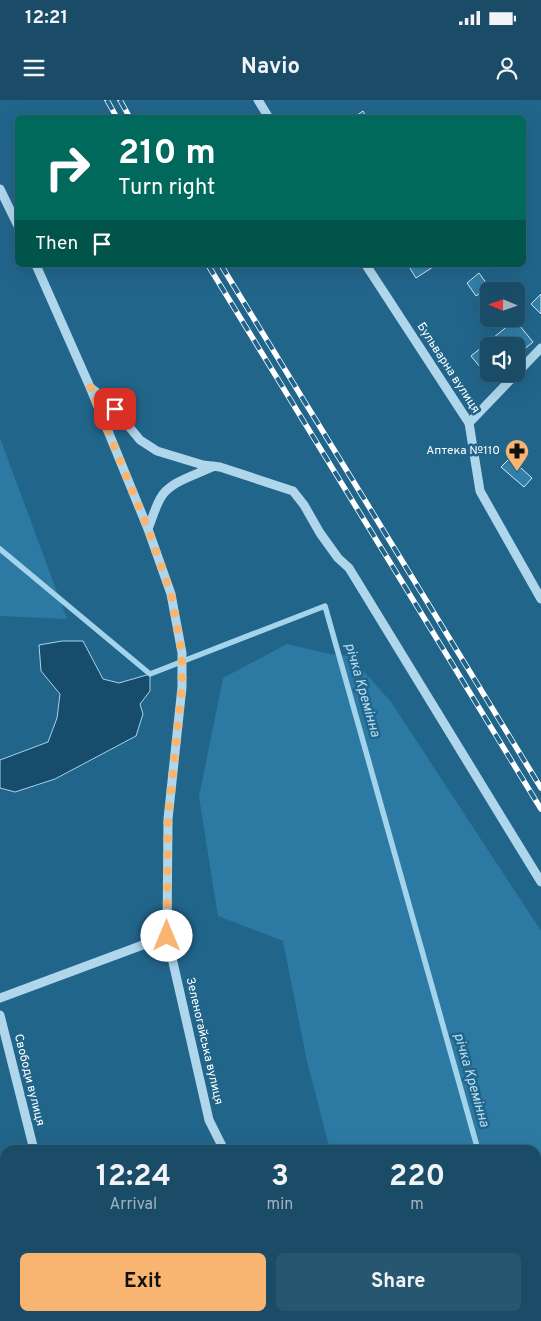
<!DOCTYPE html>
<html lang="en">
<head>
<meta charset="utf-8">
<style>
	:root { --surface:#1a4c68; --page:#275671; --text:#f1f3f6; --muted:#9fb4c0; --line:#38637c; --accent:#f7b571 }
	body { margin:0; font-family:Overpass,sans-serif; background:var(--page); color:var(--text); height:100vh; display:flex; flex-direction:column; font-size:19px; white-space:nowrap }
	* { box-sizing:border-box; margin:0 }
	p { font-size:16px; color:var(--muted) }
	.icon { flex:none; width:28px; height:28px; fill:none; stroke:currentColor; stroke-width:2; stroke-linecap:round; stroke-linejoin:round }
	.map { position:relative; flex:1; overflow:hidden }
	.drawer { position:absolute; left:0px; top:1045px; width:541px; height:176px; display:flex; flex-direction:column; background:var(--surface); border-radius:15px 15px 0 0; box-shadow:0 5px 20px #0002,0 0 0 1px var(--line) }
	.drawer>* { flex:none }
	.top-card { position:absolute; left:15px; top:15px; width:511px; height:152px; border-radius:8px; box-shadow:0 5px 20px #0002,0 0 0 1px var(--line); background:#00695c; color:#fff; overflow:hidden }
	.needle { width:32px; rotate:272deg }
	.tools { position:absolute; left:480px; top:182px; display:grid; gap:10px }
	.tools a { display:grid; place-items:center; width:45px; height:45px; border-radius:8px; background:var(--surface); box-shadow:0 5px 20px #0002,0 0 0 1px var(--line); font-size:25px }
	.pin { position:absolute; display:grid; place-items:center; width:42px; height:42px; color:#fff; margin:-21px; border-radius:10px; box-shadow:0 2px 8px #0006 }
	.me { position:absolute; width:55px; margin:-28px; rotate:0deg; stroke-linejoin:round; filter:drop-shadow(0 0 4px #0008) }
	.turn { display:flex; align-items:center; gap:18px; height:105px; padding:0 20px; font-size:22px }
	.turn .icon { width:65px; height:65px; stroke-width:2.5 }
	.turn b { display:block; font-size:35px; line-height:42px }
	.then { display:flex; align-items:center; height:48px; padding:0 20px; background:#0003; gap:10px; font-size:19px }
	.eta { display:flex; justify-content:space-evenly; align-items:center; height:85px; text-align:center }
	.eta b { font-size:30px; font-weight:700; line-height:35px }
	.cta { display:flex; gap:10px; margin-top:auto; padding:10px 20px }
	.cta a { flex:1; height:58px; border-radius:8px; background:var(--accent); color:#111; font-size:20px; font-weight:700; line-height:58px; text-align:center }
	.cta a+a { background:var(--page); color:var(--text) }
	.status { display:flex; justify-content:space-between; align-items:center; height:35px; padding:0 25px; background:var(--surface); direction:ltr }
	.status svg { height:14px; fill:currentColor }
	header { display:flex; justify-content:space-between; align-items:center; height:65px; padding:0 20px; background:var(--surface); font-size:22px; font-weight:700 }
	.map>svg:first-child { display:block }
</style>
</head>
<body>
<div class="status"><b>12:21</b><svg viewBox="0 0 49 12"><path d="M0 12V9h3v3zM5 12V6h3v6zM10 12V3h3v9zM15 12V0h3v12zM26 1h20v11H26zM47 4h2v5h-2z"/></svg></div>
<header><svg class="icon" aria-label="menu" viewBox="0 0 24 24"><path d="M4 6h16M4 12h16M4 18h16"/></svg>Navio<svg class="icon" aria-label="person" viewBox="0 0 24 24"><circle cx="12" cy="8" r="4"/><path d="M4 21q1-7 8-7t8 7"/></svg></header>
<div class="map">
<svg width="541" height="1221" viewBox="0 0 541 1221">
	<rect width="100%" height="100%" fill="#22658b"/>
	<!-- green -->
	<path fill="#2c7aa3" d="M0,338L67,519L0,516Z
		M287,544L330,554L350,556L391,602L541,831V1221H433L430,1216H536V1050H330L307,961L283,841L218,816L199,697L223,578Z"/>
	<!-- water -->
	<path fill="#174c6b" stroke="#a3d4ec" d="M62,541H83L103,579L119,583L150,574V591L140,604L143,614L136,636L55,679L15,692L0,688V660L48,642L57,618L60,594L41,571L39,545Z"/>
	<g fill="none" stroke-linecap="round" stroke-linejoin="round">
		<!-- stream -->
		<path stroke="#a3d4ec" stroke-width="5.5" d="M0,449L150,574L325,506L478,1050
			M536,1198L541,1203"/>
	</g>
	<!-- building -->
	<path fill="#327fa8" stroke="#d4ecf8" d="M363,11L367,18H353Z
		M408,165H436L416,178Z
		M479,173L489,187L476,196L467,183Z
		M541,194V214L531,204Z
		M515,220L533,242L516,256V246H489V274H495L489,278L471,256Z
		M510,358L532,378L524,387L501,367Z"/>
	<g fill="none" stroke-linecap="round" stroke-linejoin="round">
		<!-- minor -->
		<path stroke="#afd6eb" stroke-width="9" d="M258,0L269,18
			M0,89L18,126
			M36,165L90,287L148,429L171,494L182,553V587L168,719L167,836L209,1020L224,1050
			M366,165L469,323L480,391L541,499
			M91,288L108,301L140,340L157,351L203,365L220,367L293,391L304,405L320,433L338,458L349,468L541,782
			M469,323L541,248
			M148,429C152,419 155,408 160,399C169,381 197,375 214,366
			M0,898L167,836
			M0,915L34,1050
			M72,1216L73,1221
			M312,1216L315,1221"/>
		<!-- rail casing -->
		<g stroke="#fff" stroke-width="5.5">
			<path id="rail" d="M107,0L117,18
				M120,0L130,18
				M208,165L541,709
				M221,165L541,688"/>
		</g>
		<!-- rail -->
		<use href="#rail" stroke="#22658b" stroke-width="4" stroke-dasharray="11" stroke-linecap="butt"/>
	</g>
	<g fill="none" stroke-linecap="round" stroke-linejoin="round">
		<!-- route -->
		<path stroke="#f7b571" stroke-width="9" stroke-dasharray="0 16.2" d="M115,309L108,301L90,287L148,429L171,494L182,553V587L168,719L167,836"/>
	</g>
	<!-- icons -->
	<defs>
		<g id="pharmacy-pin" transform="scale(1.25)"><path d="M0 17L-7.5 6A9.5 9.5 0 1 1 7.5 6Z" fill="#f7b571" stroke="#22658b"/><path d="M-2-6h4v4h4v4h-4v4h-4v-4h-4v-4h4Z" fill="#111"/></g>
	</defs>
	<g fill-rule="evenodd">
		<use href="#pharmacy-pin" x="517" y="351"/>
	</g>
	<g text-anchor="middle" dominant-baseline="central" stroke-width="5" stroke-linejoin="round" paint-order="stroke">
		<!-- street labels -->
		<g font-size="12" fill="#fff" stroke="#22658b">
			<text transform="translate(448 268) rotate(57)">Бульварна вулиця</text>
			<text transform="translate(204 941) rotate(77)">Зеленогайська вулиця</text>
			<text transform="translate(29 980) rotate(76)">Свободи вулиця</text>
		</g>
		<!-- poi labels -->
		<g font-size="12" fill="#fff" stroke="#22658b" text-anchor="end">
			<text x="500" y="351">Аптека №110</text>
		</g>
		<!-- water labels -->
		<g font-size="14" font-style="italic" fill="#bbdff2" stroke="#22658b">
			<text transform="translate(362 590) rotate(74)">річка Кремінна</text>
			<text transform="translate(471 980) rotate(74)">річка Кремінна</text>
		</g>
	</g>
</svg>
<div class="tools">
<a><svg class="needle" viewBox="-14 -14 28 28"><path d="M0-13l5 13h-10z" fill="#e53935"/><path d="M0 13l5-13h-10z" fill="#9fb4c0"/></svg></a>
<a><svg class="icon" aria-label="sound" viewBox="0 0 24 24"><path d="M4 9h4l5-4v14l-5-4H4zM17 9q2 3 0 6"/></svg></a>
</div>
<div class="pin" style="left:115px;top:309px;background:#d93025"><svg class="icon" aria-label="arrive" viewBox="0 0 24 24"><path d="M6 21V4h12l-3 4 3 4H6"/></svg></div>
<svg class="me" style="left:167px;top:836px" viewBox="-20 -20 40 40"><circle r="19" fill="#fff"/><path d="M0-13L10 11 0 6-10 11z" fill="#f7b571"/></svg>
<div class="top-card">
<div class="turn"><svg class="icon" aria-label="right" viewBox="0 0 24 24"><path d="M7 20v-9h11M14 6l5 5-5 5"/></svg><div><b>210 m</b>Turn right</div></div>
<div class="then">Then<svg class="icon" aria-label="arrive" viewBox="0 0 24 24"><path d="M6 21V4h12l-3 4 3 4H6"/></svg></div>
</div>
<section class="drawer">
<div class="eta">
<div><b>12:24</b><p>Arrival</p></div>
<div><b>3</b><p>min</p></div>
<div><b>220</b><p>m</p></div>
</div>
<div class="cta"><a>Exit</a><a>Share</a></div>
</section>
</div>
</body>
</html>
